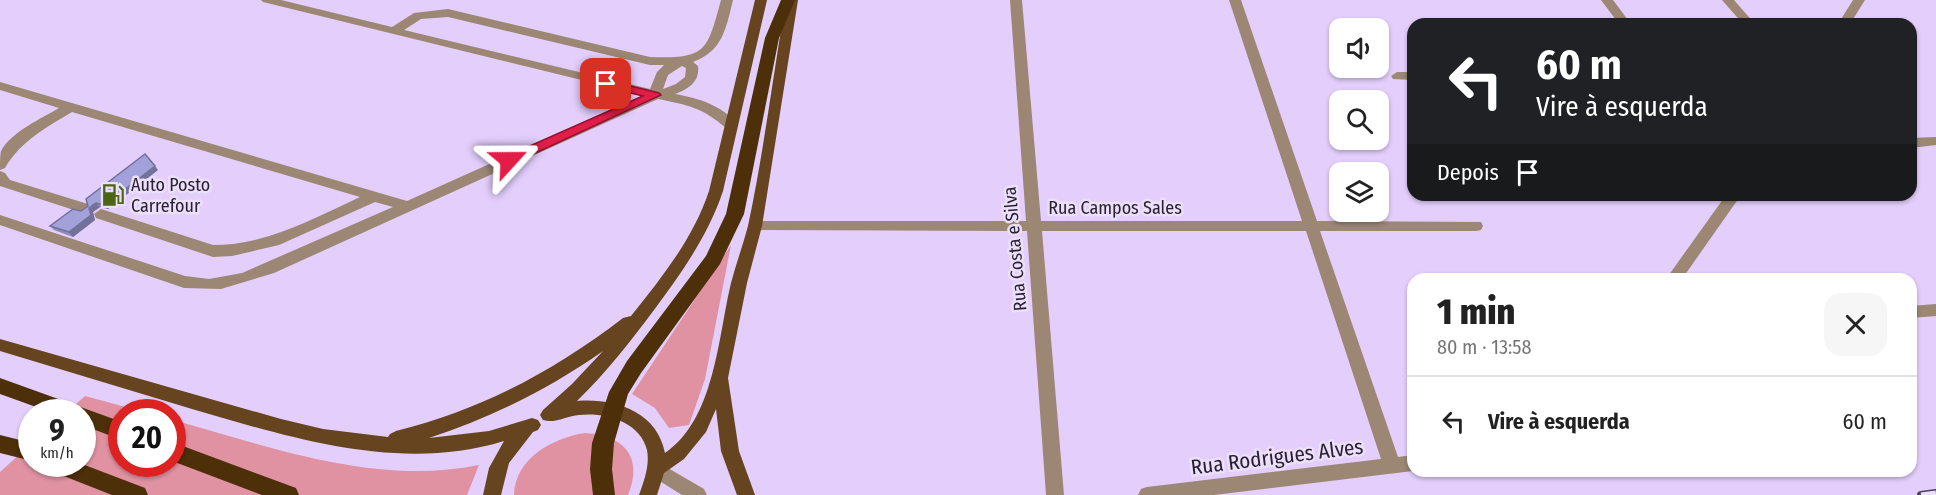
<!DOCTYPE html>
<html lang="pt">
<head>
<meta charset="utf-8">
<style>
	:root { --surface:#fff; --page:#f6f6f6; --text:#222; --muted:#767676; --line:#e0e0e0 }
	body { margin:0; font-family:"Fira Sans Condensed",sans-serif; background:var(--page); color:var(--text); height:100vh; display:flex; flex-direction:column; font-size:22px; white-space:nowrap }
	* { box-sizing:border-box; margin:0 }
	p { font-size:20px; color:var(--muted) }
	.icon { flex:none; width:33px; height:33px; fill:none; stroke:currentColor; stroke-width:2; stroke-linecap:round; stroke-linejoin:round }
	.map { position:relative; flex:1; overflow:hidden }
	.panel { position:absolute; left:1407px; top:273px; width:510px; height:204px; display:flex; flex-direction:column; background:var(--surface); border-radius:18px; box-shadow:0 2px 4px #0004 }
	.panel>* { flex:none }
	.guide { position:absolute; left:1407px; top:18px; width:510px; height:183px; border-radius:18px; box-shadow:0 2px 4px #0004; background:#202124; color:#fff; overflow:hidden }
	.buttons { position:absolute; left:1329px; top:18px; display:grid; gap:12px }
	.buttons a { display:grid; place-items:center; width:60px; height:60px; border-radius:12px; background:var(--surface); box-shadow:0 2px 4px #0004; font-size:30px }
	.speed { position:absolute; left:18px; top:399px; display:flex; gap:12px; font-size:30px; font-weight:700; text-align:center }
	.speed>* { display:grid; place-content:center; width:78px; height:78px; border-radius:50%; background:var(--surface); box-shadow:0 2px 4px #0004; line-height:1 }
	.speed small { font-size:15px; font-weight:400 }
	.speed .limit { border:9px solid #d22; background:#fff; color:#111 }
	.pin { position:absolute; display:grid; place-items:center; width:51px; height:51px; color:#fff; margin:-26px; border-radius:12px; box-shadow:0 3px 9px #0006 }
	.me { position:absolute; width:66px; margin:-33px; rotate:66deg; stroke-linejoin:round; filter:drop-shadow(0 0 4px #0008) }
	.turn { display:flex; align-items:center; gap:21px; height:126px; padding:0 30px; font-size:27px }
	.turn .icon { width:78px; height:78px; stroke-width:2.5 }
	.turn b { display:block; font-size:42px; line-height:51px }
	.then { display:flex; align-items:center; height:57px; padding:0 30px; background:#0003; gap:12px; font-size:22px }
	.round { display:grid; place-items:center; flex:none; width:63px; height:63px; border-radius:18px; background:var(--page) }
	.overview { display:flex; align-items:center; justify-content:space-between; height:102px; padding:0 30px }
	h1 { font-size:36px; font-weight:800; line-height:45px }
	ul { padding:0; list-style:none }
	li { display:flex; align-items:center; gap:18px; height:90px; padding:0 30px; border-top:2px solid var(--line) }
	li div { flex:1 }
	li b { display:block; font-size:22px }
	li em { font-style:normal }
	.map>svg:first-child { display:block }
</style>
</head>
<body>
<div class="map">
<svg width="1936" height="495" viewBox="0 0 1936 495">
	<rect width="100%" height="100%" fill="#e3cefc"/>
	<!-- green -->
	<path fill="#e092a2" d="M731,245L705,379L689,425L669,428L655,408L632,394Z
		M85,396L144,412H122V464H172L173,420C271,447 376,486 479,465L467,495H0V472L31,444L32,464H82V412H67Z
		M585,433C623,435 644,456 628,495H514C515,458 553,438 585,433Z"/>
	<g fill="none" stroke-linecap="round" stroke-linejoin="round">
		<!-- minor -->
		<path fill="#9b8774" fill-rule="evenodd" d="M261,0H281L392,27L414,13L448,9L650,57C707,59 707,51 721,0H733C726,28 723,51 693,62L698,66C700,82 688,89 675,94C698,98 722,105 738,125L736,128H726C703,108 688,105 658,99L274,273L221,289L184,288L0,225V215L185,276L209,279L242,273L393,207L375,202L279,245L232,256L213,257L96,218L94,214L101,209L213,245C267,245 312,219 360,197L72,112C45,128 21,141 5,168L0,170C0,164 0,156 1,151C12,131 41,119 59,108L0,90V82L407,201L643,95L263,2ZM448,17L650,65H664L657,72L650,89L404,30L421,19ZM682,66L686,68L685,77L676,84L663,89L668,75Z
			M1010,0H1022L1041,221H1302L1229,0H1241L1317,221L1481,222L1483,226L1481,230L1476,231H1320L1398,457L1413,455V471L1214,495H1138L1141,489L1147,487L1381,459L1306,231H1042L1064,495H1046L1027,231L750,230L748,226L750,222L755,221H1026Z
			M1601,0H1613L1631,24H1619Z
			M1722,0H1734L1755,24H1743Z
			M1853,0H1865L1850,24H1838Z
			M1397,72H1413V80L1393,79L1391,76Z
			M1936,137V145L1911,148V138Z
			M0,171L5,173L10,180L88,204L90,208L83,213L0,186Z
			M1726,195H1741L1682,279H1666Z
			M1936,304V316L1911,318V306Z
			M656,461L704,489L707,495H682L650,475L647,469L650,463Z"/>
		<!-- major -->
		<path fill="#66441f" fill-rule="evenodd" d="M755,0H767L723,191C708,236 682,272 654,310C630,342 606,373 577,401C614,398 657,411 665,453C715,419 718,337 731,283C736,264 743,245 748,226C764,151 773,75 786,0H798L762,226L747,283L728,378L739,451L755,495H737L721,451L716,409L706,432L684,459L664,473L657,495H639C644,481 650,465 647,450C640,421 604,412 579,415C567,416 554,424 543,420L540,415L543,410L572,384L603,351C549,389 492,417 429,438L489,431L532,418L538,420L541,425L538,430L533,432L509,463L501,495H483L489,468L504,441C400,473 292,438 192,409C128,390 64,370 0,351V339L281,419L323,429L388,437L390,434L396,431C481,410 554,371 623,318L631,316C662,277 693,239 709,191Z"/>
		<!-- highway -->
		<path fill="#4d2f0a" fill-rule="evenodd" d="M781,0H795L779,38L744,214L720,264L641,373L628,394L614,443L612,469L615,495H593L590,469L592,443L609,392L627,361L706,256L726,214L765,38Z
			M0,378L122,422V440L82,425V412H50L0,394Z
			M0,435L32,443V461L0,453Z
			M172,442L296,488L299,495H262L172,461Z
			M49,464H82L145,488L148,495H112L51,471Z"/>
		<!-- rail casing -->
		<g stroke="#4d415b" stroke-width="8">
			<path id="rail" d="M1921,495L1936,493"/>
		</g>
		<!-- rail -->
		<use href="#rail" stroke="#ebe0f7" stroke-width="5" stroke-dasharray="15" stroke-linecap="butt"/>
	</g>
	<!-- wall -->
	<path fill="#8c8abb" d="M158,170L108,209L100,207L93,212L95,220L73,237L54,230L50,226L81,211L88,206Z"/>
	<!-- shaded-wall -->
	<path fill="#727199" d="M155,166L158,170L108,209L105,205Z
		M96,203L100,207L93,212L95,220L73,237L69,232L89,208Z"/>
	<!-- building -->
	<path fill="#a3a1da" stroke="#727199" stroke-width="1.5" d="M145,154L155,166L105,205L96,203L89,208L91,215L69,232L50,226L73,209L81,211L88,206L86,199Z"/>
	<!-- route -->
	<path fill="#e11d48" stroke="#92132f" stroke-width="1.5" d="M606,80L659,93L661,95L514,163H505L503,160L505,157L643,96L602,86L601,84Z"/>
	<!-- icons -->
	<defs>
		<g id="fuel-bare" transform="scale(1.8)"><path d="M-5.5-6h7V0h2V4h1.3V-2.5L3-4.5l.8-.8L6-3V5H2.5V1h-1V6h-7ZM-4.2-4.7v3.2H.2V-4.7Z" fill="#4b6515" stroke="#ebe0f7" stroke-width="2.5" paint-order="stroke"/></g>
	</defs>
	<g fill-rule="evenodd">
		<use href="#fuel-bare" x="113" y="195"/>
	</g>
	<g text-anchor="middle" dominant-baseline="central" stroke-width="5" stroke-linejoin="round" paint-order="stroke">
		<!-- poi labels -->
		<g font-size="18" fill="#2a2035" stroke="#ebe0f7" text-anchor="start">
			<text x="131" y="185">Auto Posto<tspan x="131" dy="21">Carrefour</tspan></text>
		</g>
		<!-- street labels -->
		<g font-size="18" fill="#2a2035" stroke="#ebe0f7">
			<text x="1115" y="208">Rua Campos Sales</text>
			<text transform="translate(1015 249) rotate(-95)">Rua Costa e Silva</text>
		</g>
		<!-- near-street labels -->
		<g font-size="21" fill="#2a2035" stroke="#ebe0f7">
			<text transform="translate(1277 457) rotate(-7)">Rua Rodrigues Alves</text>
		</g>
	</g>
</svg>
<div class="buttons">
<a><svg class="icon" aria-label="sound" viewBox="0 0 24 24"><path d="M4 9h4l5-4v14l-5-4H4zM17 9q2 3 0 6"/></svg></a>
<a><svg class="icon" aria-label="search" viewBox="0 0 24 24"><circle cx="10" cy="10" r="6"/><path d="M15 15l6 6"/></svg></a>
<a><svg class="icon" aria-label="layers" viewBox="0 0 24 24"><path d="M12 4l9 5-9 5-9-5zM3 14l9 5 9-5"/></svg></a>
</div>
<div class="speed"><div>9<small>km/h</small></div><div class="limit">20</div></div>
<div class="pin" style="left:606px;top:84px;background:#d93025"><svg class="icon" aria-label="arrive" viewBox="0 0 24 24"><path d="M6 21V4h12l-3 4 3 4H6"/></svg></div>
<svg class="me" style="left:509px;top:160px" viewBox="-20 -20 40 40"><path d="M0-17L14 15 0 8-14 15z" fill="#e11d48" stroke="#fff" stroke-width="4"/></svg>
<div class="guide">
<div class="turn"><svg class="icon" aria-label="left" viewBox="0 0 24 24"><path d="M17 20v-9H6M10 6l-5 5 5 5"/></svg><div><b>60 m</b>Vire à esquerda</div></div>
<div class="then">Depois<svg class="icon" aria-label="arrive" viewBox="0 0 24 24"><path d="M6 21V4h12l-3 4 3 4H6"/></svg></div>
</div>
<section class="panel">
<div class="overview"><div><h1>1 min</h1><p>80 m · 13:58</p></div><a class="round"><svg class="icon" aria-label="close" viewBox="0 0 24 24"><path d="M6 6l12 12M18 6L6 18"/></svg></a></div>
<ul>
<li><svg class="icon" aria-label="left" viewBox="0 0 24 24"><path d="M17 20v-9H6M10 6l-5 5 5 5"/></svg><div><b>Vire à esquerda</b></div><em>60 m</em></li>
</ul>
</section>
</div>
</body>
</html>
